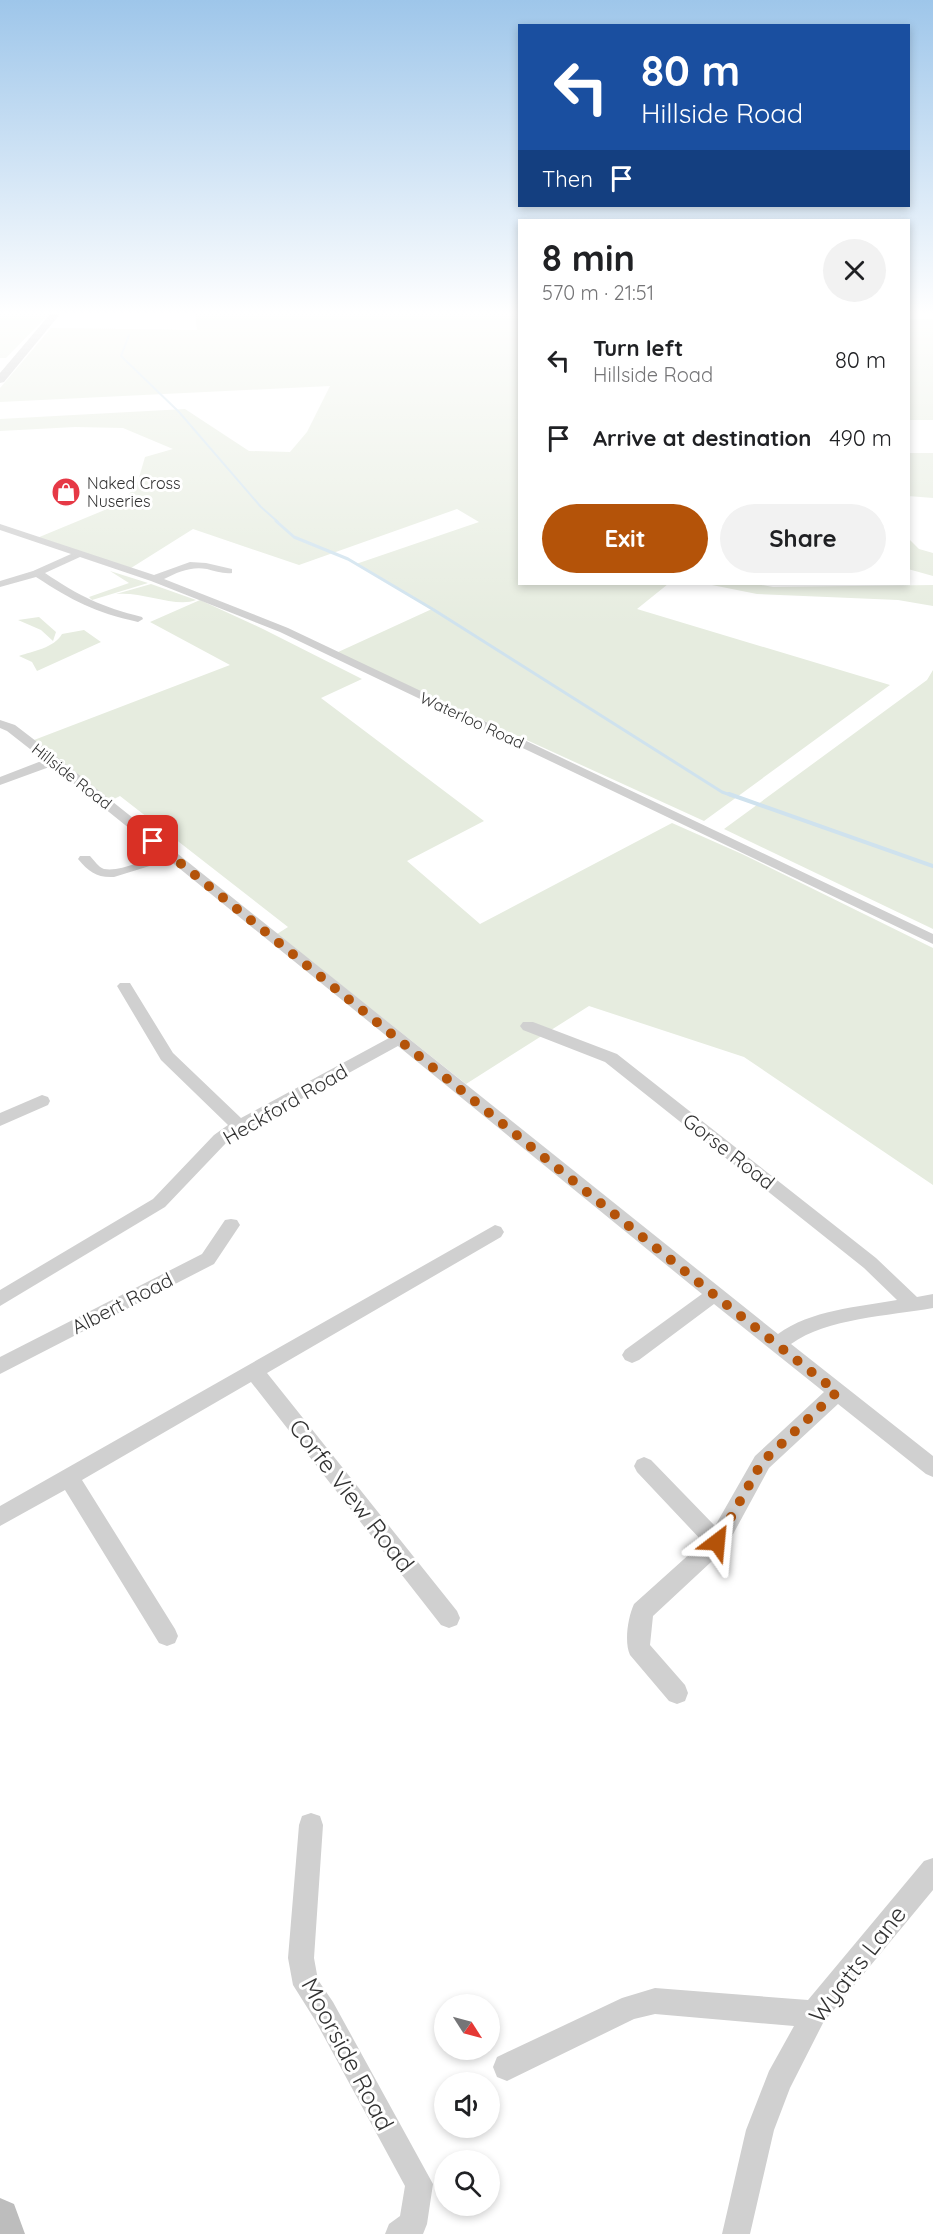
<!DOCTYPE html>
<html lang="en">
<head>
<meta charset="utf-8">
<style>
	:root { --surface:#fff; --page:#f2f2f2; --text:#202124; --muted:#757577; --accent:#b45309 }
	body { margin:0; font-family:Quicksand,sans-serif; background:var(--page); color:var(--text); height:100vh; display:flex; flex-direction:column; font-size:22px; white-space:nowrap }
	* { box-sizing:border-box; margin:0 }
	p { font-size:20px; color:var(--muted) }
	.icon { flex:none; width:33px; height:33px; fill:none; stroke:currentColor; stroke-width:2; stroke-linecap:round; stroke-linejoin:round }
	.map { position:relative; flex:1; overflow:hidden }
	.drawer { position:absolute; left:518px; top:219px; width:392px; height:366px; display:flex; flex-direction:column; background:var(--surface); border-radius:0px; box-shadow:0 3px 9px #0003 }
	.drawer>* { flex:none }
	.guide { position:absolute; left:518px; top:24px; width:392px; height:183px; border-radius:0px; box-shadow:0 3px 9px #0003; background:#1a4fa0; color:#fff; overflow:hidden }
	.needle { width:39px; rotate:126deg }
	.tools { position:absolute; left:434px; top:1994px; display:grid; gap:12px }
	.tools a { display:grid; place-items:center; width:66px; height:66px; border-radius:50%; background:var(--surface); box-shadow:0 3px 9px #0003; font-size:30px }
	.pin { position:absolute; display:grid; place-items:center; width:51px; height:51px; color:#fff; margin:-26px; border-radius:12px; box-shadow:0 3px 9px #0006 }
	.me { position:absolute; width:66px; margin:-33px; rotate:29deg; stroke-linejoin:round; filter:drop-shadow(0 0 4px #0008) }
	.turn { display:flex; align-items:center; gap:21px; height:126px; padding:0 24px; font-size:27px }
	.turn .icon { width:78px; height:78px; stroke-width:2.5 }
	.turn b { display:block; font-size:42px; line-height:51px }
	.then { display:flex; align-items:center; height:57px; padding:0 24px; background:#0003; gap:12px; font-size:22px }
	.round { display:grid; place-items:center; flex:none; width:63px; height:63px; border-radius:32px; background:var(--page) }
	.headline { display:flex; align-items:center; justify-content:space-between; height:102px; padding:0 24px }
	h1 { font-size:36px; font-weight:700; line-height:45px }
	.primary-button { display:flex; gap:12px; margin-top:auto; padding:12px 24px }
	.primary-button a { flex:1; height:69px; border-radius:36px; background:var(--accent); color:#fff; font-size:24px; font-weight:700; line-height:69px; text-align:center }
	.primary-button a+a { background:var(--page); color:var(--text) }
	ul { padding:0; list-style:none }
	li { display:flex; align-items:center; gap:18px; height:78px; padding:0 24px }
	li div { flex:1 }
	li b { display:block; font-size:22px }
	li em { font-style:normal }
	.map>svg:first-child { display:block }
</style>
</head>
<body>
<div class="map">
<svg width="933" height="2234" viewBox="0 0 933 2234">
	<rect width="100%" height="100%" fill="#fff"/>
	<!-- green -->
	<path fill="#e6ecdf" d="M0,313H50L6,358H0Z
		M195,313H519V584H668L637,609L890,685L704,821L336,653L432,609L356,564L479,522L457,509L299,565L193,529L131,568L37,538L124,502L138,481L145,457L173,449L123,428L75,427L0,431V419L185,409L249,451L290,452L307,432L330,386L0,402V388L51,328L197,330Z
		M908,319H933V420H908Z
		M908,453H933V498L908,496Z
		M908,538L919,549L933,553V576L908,569Z
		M110,571L148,583L92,600L89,597L129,583Z
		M151,584L196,600C176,608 142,591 116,594Z
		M707,584H756L773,587L933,585V606L898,600L757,594Z
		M200,600L263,629L362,679L321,698L484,821L407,861L480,924L672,823L742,854L933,948V1185L744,1057L589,1006L466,1084L277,934L288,927L120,796L110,801L34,740L230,665L150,622Z
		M39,617L56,632L53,641L41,630L18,620Z
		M84,630L101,642L37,671L32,662L19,656C33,651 54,648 62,634Z
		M933,670V929L724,829L927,680Z"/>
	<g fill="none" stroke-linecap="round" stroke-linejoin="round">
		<!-- stream-far2 -->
		<path stroke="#cfe2ee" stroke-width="2" d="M129,335L121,356L179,412L261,507L278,522"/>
		<!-- stream-far1 -->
		<path stroke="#cfe2ee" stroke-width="3" d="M276,521L294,537L348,559L434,610L722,792L733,796"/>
		<!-- stream -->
		<path stroke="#cfe2ee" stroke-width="4" d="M729,794L933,866"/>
		<!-- street -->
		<path fill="#d0d0d0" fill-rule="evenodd" d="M0,524L154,575L190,562L206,563L232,569V573C223,574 215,571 207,569C191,566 178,572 164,579L288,628L933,934V944L280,632L151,581L80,557L45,573C79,596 102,607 142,617L143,619L138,622C94,612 73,601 36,577L0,587V581L33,571L71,554L0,530Z
			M0,720L15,725L58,758L778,1334C811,1310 857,1307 897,1300L864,1268L605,1062L523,1030L520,1026L523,1022H533L617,1054L876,1258L917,1297L933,1294V1308C889,1316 827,1318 791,1344L933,1456V1477L926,1474L838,1404L769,1468L725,1549L653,1616L650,1645L685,1685L688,1693L685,1701L677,1704L669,1701L630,1655C624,1642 628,1617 634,1604L703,1542L637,1472L634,1466L637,1460L644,1457L651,1460L715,1526L755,1456L824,1392L714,1304L639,1360L632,1363L625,1360L622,1355L625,1350L702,1294L398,1046L245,1130L226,1143L165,1207L0,1306V1290L153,1199L214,1135L228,1125L161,1060L117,986L120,983H130L173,1053L241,1118L389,1038L169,860L114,877C97,878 89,872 78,859L80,856H90C94,860 98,867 104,869C121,872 145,859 161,854L52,766L0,785V777L44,760L7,731L0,728Z
			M42,1095L48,1097L50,1101L48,1105L0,1126V1113Z
			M231,1219L237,1220L240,1225L214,1264L0,1374V1357L202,1254L225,1220Z
			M495,1225L501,1227L504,1232L501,1237L267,1373L457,1611L460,1618L457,1625L449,1628L441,1625L251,1382L82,1480L175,1629L178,1636L175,1643L167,1646L159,1643L65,1490L0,1526V1506Z
			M311,1813L320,1816L323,1825L314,1958L318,1980L333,2002L433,2184L427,2224L423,2234H385L389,2224L400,2216L405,2186L315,2020L293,1985L288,1958L299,1825L302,1816Z
			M933,1858V1890L823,2023L790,2088L774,2130L750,2234H722L746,2130L769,2071L794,2026L655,2014L634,2019L507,2081L497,2077L493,2067L497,2057L622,1998L655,1988L808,2000L924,1861Z"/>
		<!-- secondary -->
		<path fill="#bdbdbd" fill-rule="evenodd" d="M51,313H61L4,382L0,383V373Z
			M0,2198L14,2204L25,2234H0Z"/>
	</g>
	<!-- sky -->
	<linearGradient id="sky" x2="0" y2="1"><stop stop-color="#9ec6ea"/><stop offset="0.5" stop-color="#fff"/><stop offset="1" stop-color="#fff" stop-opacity="0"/></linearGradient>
	<rect width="933" height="626" fill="url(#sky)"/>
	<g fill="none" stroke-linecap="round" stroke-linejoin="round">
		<!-- route -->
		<path stroke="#b45309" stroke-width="10" stroke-dasharray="0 18" d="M153,841L713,1294L837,1392L762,1462L717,1542"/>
	</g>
	<!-- icons -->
	<defs>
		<g id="shop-disc" transform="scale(1.5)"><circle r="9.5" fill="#e63946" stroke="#fff"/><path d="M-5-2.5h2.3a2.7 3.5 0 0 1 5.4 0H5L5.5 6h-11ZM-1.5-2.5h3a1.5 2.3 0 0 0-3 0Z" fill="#fff"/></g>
	</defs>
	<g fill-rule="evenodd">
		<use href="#shop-disc" x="66" y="492"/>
	</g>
	<g text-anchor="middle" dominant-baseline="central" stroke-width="6" stroke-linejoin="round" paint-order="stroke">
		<!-- far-poi labels -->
		<g font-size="16" fill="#333" stroke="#fff" text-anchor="start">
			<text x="87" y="483">Naked Cross<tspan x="87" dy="18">Nuseries</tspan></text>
		</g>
		<!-- far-street labels -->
		<g font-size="16" fill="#333" stroke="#fff">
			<text transform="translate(472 720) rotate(25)">Waterloo Road</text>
			<text transform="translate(72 776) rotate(38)">Hillside Road</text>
		</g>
		<!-- street labels -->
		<g font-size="20" fill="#333" stroke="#fff">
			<text transform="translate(285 1104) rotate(-30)">Heckford Road</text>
			<text transform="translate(729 1151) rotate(38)">Gorse Road</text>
			<text transform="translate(122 1303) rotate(-27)">Albert Road</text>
		</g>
		<!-- near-street labels -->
		<g font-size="24" fill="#333" stroke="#fff">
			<text transform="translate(352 1495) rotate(52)">Corfe View Road</text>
			<text transform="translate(857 1964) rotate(-52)">Wyatts Lane</text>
			<text transform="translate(348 2054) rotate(62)">Moorside Road</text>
		</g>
	</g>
</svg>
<div class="tools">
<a><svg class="needle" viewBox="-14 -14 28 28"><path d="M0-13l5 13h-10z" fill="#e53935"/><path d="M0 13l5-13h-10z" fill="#757577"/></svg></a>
<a><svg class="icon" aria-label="sound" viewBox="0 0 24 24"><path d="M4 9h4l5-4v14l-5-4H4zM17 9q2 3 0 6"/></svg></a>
<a><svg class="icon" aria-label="search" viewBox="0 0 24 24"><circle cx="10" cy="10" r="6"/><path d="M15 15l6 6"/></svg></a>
</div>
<div class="pin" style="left:153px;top:841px;background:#d93025"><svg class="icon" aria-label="arrive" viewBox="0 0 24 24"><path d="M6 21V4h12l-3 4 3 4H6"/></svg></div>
<svg class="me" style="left:717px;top:1542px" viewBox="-20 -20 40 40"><path d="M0-17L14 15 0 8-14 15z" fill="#b45309" stroke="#fff" stroke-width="4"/></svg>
<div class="guide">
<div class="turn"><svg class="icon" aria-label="left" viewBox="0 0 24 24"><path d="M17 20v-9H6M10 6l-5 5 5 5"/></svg><div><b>80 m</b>Hillside Road</div></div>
<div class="then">Then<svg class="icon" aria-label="arrive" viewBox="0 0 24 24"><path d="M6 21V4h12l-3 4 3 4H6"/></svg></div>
</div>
<section class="drawer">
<div class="headline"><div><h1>8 min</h1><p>570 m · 21:51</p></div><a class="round"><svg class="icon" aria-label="close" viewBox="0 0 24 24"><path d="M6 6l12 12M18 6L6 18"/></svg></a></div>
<ul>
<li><svg class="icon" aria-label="left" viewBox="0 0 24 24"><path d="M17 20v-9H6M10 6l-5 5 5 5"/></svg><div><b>Turn left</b><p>Hillside Road</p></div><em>80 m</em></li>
<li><svg class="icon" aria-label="arrive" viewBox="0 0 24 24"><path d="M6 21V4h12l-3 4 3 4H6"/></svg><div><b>Arrive at destination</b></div><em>490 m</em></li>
</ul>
<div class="primary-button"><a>Exit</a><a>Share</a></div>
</section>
</div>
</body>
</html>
